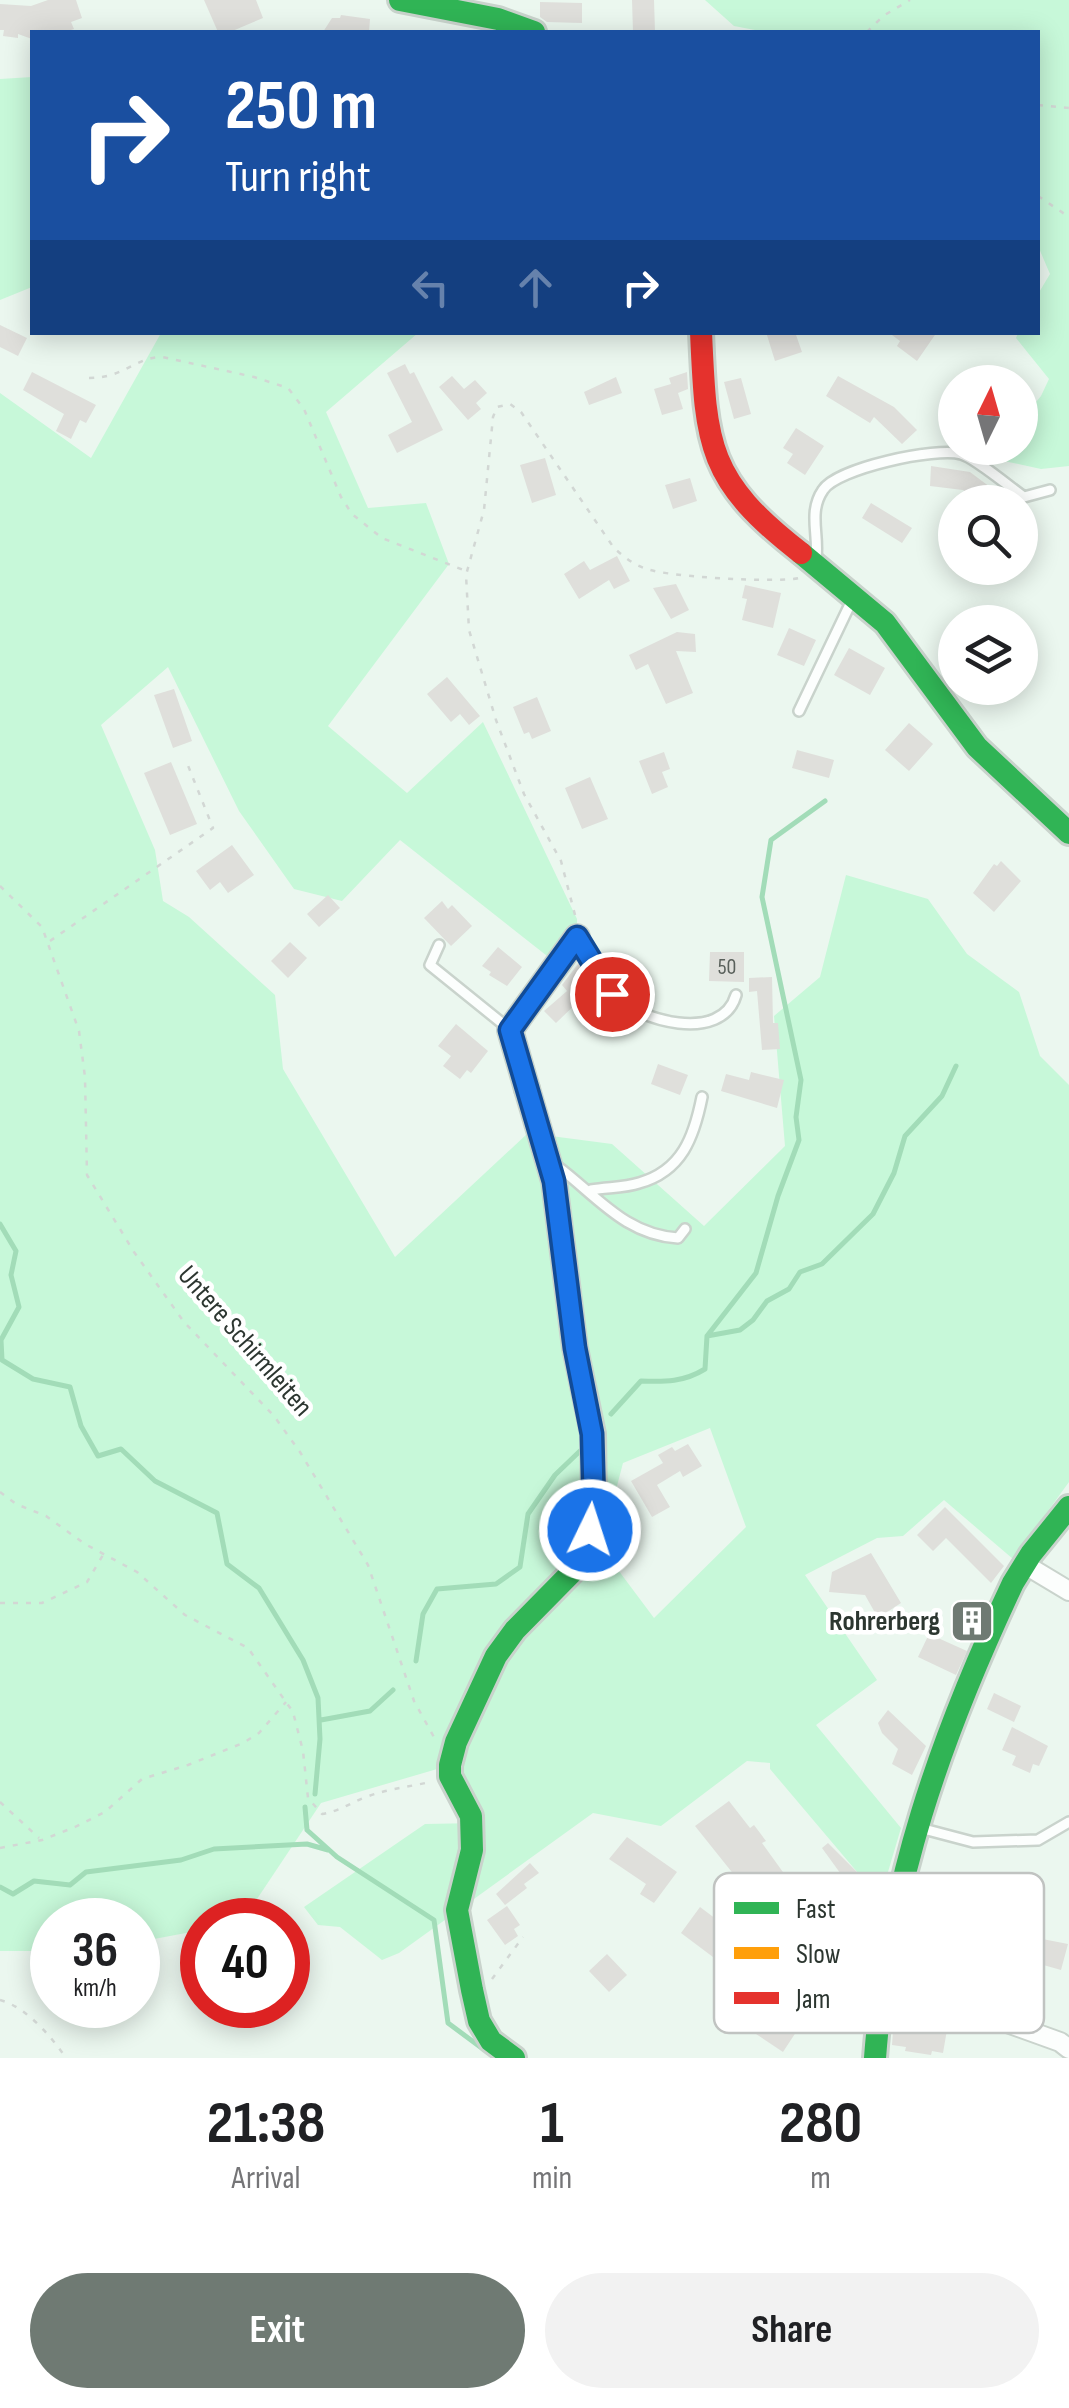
<!DOCTYPE html>
<html lang="en">
<head>
<meta charset="utf-8">
<style>
	:root { --surface:#fff; --page:#f2f2f2; --text:#202124; --muted:#757577; --accent:#6f7a73 }
	body { margin:0; font-family:"Sofia Sans Condensed",sans-serif; background:var(--page); color:var(--text); height:100vh; display:flex; flex-direction:column; font-size:38px; white-space:nowrap }
	* { box-sizing:border-box; margin:0 }
	p { font-size:32px; color:var(--muted) }
	.icon { flex:none; width:55px; height:55px; fill:none; stroke:currentColor; stroke-width:2; stroke-linecap:round; stroke-linejoin:round }
	.map { position:relative; height:2058px; overflow:hidden }
	.side { display:flex; flex-direction:column; background:var(--surface); flex:1 }
	.side>* { flex:none }
	.top-card { position:absolute; left:30px; top:30px; width:1010px; height:305px; border-radius:0px; box-shadow:0 5px 25px #0003; background:#1a4fa0; color:#fff; overflow:hidden }
	.needle { width:65px; rotate:5deg }
	.buttons { position:absolute; left:938px; top:365px; display:grid; gap:20px }
	.buttons a { display:grid; place-items:center; width:100px; height:100px; border-radius:50%; background:var(--surface); box-shadow:0 5px 25px #0003; font-size:50px }
	.speed { position:absolute; left:30px; top:1898px; display:flex; gap:20px; font-size:50px; font-weight:700; text-align:center }
	.speed>* { display:grid; place-content:center; width:130px; height:130px; border-radius:50%; background:var(--surface); box-shadow:0 5px 25px #0003; line-height:1 }
	.speed small { font-size:25px; font-weight:400 }
	.speed .limit { border:15px solid #d22; background:#fff; color:#111 }
	.pin { position:absolute; display:grid; place-items:center; width:85px; height:85px; color:#fff; margin:-42px; border:5px solid #fff; border-radius:50%; box-shadow:0 2px 10px #0007 }
	.me { position:absolute; width:110px; margin:-55px; rotate:4deg; stroke-linejoin:round; filter:drop-shadow(0 0 8px #0008) }
	.turn { display:flex; align-items:center; gap:35px; height:210px; padding:0 30px; font-size:45px }
	.turn .icon { width:130px; height:130px; stroke-width:2.5 }
	.turn b { display:block; font-size:70px; line-height:85px }
	.lanes { display:flex; align-items:center; height:95px; padding:0 30px; background:#0003; justify-content:center; gap:50px; direction:ltr }
	.lanes .off { opacity:.35 }
	.eta { display:flex; justify-content:space-evenly; align-items:center; height:170px; text-align:center }
	.eta b { font-size:60px; font-weight:700; line-height:70px }
	.action { display:flex; gap:20px; margin-top:auto; padding:20px 30px }
	.action a { flex:1; height:115px; border-radius:60px; background:var(--accent); color:#fff; font-size:40px; font-weight:700; line-height:115px; text-align:center }
	.action a+a { background:var(--page); color:var(--text) }
	.map>svg:first-child { display:block }
</style>
</head>
<body>
<div class="map">
<svg width="1069" height="2058" viewBox="0 0 1069 2058">
	<rect width="100%" height="100%" fill="#ebf7ef"/>
	<!-- green -->
	<path fill="#c7f8d9" fill-rule="evenodd" d="M705,0H1069V466L1041,469L990,458L999,448H1020V421L1041,396L1049,379L1016,338L1018,333L1038,332V294L1050,274L1038,246V32H765L734,26Z
		M32,77V287L0,300V79Z
		M161,333H418L326,412L368,508L426,503L449,564L328,726L407,793L483,722L577,919V937L556,963L400,840L342,901L294,889L239,811L168,667L101,725L155,850L163,901L189,917L275,995L283,1069L395,1257L528,1133L612,1144L704,1226L785,1146L774,1016L820,977L846,875L928,899L967,954L1019,992L1040,1056L1069,1085V1482L1013,1559L944,1500L903,1536L877,1538L805,1575L877,1680L816,1725L901,1828L880,1899L770,1769V1763L747,1761L661,1826L593,1813L399,1953L382,1960L340,1927L318,1925L304,1907L425,1824L478,1823L444,1767L321,1803L257,1899L225,1920H202V1930L138,1942V1920H52V1951H0V393L91,458ZM710,1428L746,1527L654,1618L601,1547L623,1463Z"/>
	<g fill="none" stroke-linecap="round" stroke-linejoin="round">
		<!-- stream -->
		<path stroke="#a2dcb8" stroke-width="5" d="M0,1224L16,1251L11,1275L19,1307L1,1340L2,1360L33,1379L70,1387L81,1426L98,1456L121,1449L155,1481L217,1513L227,1564L259,1588L303,1660L318,1698L320,1739L315,1794
			M707,1336L740,1330L753,1320L767,1301L789,1289L800,1272L822,1264L873,1214L894,1173L905,1136L942,1096L956,1066
			M611,1414L641,1381C665,1382 684,1382 705,1369L707,1336L756,1273L778,1196L799,1140L796,1117L801,1080L762,897L771,840L825,801
			M416,1661L423,1614L437,1589L496,1584L520,1567L528,1514L555,1475L580,1451
			M321,1720L370,1711L393,1690
			M305,1807L307,1830L337,1857L434,1920L448,2023L483,2049
			M0,1887L13,1894L34,1881L70,1885L86,1872L181,1860L214,1849L307,1844L328,1850"/>
	</g>
	<!-- building -->
	<path fill="#dfdfdb" d="M48,0H76L82,18L71,22L74,29L65,32H32V39L18,34V38L3,36L4,30H0V4L31,6Z
		M204,0H256L263,18L230,32H218Z
		M632,0H654L655,32H633Z
		M540,2L582,3V23L547,22L540,17Z
		M341,15L370,19L369,32H323L332,18H340Z
		M0,325L27,338L18,356L0,347Z
		M766,332H795L802,352L775,361Z
		M888,332H937L917,361L897,346L900,341Z
		M405,364L410,374L414,372L443,430L397,453L388,435L412,422L387,373Z
		M32,372L96,405L86,423L80,420L71,439L56,431L64,414L23,390Z
		M687,372L688,389L678,393L683,409L662,415L654,389L671,384L669,378Z
		M452,376L464,389L475,380L487,393L476,403L481,409L468,420L439,387Z
		M838,376L894,407L917,430L902,444L874,417L870,423L826,396Z
		M616,377L622,393L589,405L584,392Z
		M741,378L751,414L734,419L724,382Z
		M796,428L824,446L805,475L787,463L793,454L783,448Z
		M545,458L556,495L532,503L520,465Z
		M931,466L970,472L1010,502H978L963,490L930,486Z
		M690,478L697,501L673,509L665,485Z
		M871,503L912,528L902,543L862,518Z
		M617,556L630,581L614,589L609,580L579,599L564,574L584,561L590,570Z
		M676,584L689,610L671,619L653,588Z
		M745,585L781,593L773,628L742,620L747,599L742,598Z
		M789,628L816,640L804,666L777,655Z
		M677,632L695,634L696,652L676,651L693,693L666,704L648,664L636,670L629,655Z
		M849,648L885,668L870,695L834,675Z
		M447,677L480,716L469,725L460,714L451,722L427,694Z
		M174,689L192,741L173,748L154,695Z
		M537,697L551,731L532,739L529,732L524,734L513,707Z
		M909,723L933,744L909,771L885,750Z
		M797,750L834,760L829,778L792,768Z
		M664,752L670,769L662,772L668,787L652,794L639,761Z
		M171,762L197,824L170,835L144,773Z
		M590,777L608,819L582,829L565,788Z
		M232,845L254,875L228,893L220,882L210,890L196,871Z
		M1001,861L1021,881L994,912L973,893L994,864L997,866Z
		M328,895L340,908L319,927L307,914Z
		M442,901L448,909L452,905L472,926L451,946L424,918Z
		M290,942L307,958L288,978L271,961Z
		M498,947L522,967L507,986L489,975L491,972L482,966Z
		M710,952H744V982L709,981Z
		M581,960L606,999L624,1013L610,1024L586,994L556,1023L544,1011L567,991L562,985Z
		M772,977L773,1023H778L780,1049L762,1050L757,991L749,992V978Z
		M456,1024L488,1051L471,1073L467,1070L460,1079L443,1066L451,1056L438,1046Z
		M658,1064L688,1075L680,1095L651,1084Z
		M751,1072L784,1080L777,1108L721,1091L726,1074L749,1080Z
		M688,1444L702,1466L683,1477L680,1471L657,1485L670,1507L652,1517L631,1481L663,1463L658,1455L672,1447L675,1451Z
		M945,1507L1004,1566L991,1583L946,1538L933,1551L917,1535Z
		M871,1553L901,1603L878,1618L865,1595L829,1592L832,1572Z
		M929,1634L967,1651L956,1675L918,1657Z
		M994,1693L1021,1706L1014,1722L987,1709Z
		M888,1710L926,1746L912,1775L892,1764L898,1749L882,1733L878,1723Z
		M1012,1727L1048,1746L1039,1766L1033,1764L1030,1773L1012,1765L1016,1756L1002,1750Z
		M729,1801L750,1828L754,1825L766,1841L762,1843L793,1886L798,1881L811,1897L775,1926L695,1826Z
		M627,1837L677,1872L654,1903L640,1894L646,1884L609,1859Z
		M828,1843L858,1873L851,1888L822,1848Z
		M530,1863L539,1873L524,1884L527,1888L505,1905L496,1894Z
		M507,1906L520,1925L514,1929L518,1936L505,1945L487,1920Z
		M700,1907L732,1931L713,1957L681,1933Z
		M1022,1935L1068,1944L1061,1970L1015,1957Z
		M607,1954L627,1975L609,1992L589,1971Z
		M766,1999L802,2023L783,2052L747,2028Z
		M913,2014L938,2018V2023L948,2024L943,2053L932,2051L931,2055L905,2051L906,2047L892,2045L894,2016L912,2019Z"/>
	<g fill="none" stroke-linecap="round" stroke-linejoin="round">
		<!-- lane casing -->
		<g stroke="#c9d3cc" stroke-width="14">
			<path id="lane" d="M816,557C819,534 808,512 823,490C837,468 936,447 961,454C974,457 1011,488 1024,497L1050,490
				M799,711L854,596
				M578,939C589,956 599,979 612,994C638,1021 722,1044 736,995
				M439,945L430,965L508,1028
				M557,1166C596,1195 625,1235 678,1238L685,1229
				M591,1190C607,1187 624,1188 639,1183C682,1171 694,1137 702,1097
				M916,1827L973,1842L1038,1840L1069,1822"/>
		</g>
		<!-- street casing -->
		<g stroke="#c9d3cc" stroke-width="22">
			<path id="street" d="M1024,1564L1069,1591
				M878,1993L985,2015L1060,2042L1069,2049"/>
		</g>
		<!-- fast casing -->
		<g stroke="#c9d3cc" stroke-width="28">
			<path id="fast" d="M400,0L498,19L534,32
				M801,553L885,623L977,747L1069,833
				M527,1089L510,1030L577,937
				M514,2058L491,2041L479,2021L472,1990L457,1910L472,1850L471,1816L450,1776V1765L456,1742L496,1656L515,1630L581,1563L594,1504
				M875,2058C888,1886 940,1738 1013,1583L1031,1554L1069,1507"/>
		</g>
		<!-- slow casing -->
		<g stroke="#c9d3cc" stroke-width="28">
			<path id="slow" d="M527,1089L554,1181L575,1348L593,1434L594,1504"/>
		</g>
		<!-- jam casing -->
		<g stroke="#c9d3cc" stroke-width="28">
			<path id="jam" d="M701,332C706,446 707,480 801,553"/>
		</g>
		<!-- path -->
		<path stroke="#d2d7d4" stroke-width="2.5" stroke-dasharray="5 8" stroke-linecap="butt" d="M867,32L883,16L910,0
			M1038,105L1069,108
			M1038,196L1069,217
			M89,378C124,378 136,357 162,357L254,377L288,388L304,409L341,497L352,514L382,538L466,571
			M0,886L42,927L79,1031L85,1077L87,1175L134,1252L184,1322L274,1416L300,1452L368,1565L414,1701L435,1739
			M575,915L561,861L524,794L496,720L469,630L466,575L484,510L493,417L497,407L510,404L521,412L614,548C624,557 634,565 647,569C669,577 776,583 799,578
			M50,941L213,828L187,763
			M0,1492L16,1504L46,1516L85,1544L137,1572L185,1615L248,1648L293,1712L303,1751L308,1798L322,1814C340,1811 350,1803 366,1797C387,1789 408,1787 430,1782
			M0,1603H42L87,1582L103,1555
			M0,1802L39,1838
			M0,1848L42,1840L75,1827L105,1812L142,1779L188,1765L243,1743L259,1733L286,1702
			M492,1979L523,1937
			M0,2000C26,2007 51,2036 66,2058"/>
		<!-- lane -->
		<use href="#lane" stroke="#fcfefd" stroke-width="9"/>
		<!-- street -->
		<use href="#street" stroke="#fcfefd" stroke-width="18"/>
		<!-- fast -->
		<use href="#fast" stroke="#30b455" stroke-width="22"/>
		<!-- slow -->
		<use href="#slow" stroke="#ff9f0a" stroke-width="22"/>
		<!-- jam -->
		<use href="#jam" stroke="#e5322d" stroke-width="22"/>
	</g>
	<g fill="none" stroke-linecap="round" stroke-linejoin="round">
		<!-- route casing -->
		<g stroke="#114b97" stroke-width="25">
			<path id="route" d="M590,1530L594,1509L592,1434L575,1348L554,1181L510,1030L577,937L612,994"/>
		</g>
		<!-- route -->
		<use href="#route" stroke="#1a73e8" stroke-width="18"/>
	</g>
	<!-- icons -->
	<defs>
		<g id="building-square" transform="scale(2.25)"><rect x="-9" y="-9" width="18" height="18" rx="4" fill="#6f7a73" stroke="#fff"/><path d="M-4-6H4V6H1V3H-1V6H-4ZM-2.5-4.3h1.7v1.8h-1.7ZM.8-4.3h1.7v1.8H.8ZM-2.5-1h1.7V.8h-1.7ZM.8-1h1.7V.8H.8Z" fill="#fff"/></g>
	</defs>
	<g fill-rule="evenodd">
		<use href="#building-square" x="972" y="1621"/>
	</g>
	<g text-anchor="middle" dominant-baseline="central" stroke-width="9" stroke-linejoin="round" paint-order="stroke">
		<!-- number labels -->
		<g font-size="22" fill="#59605b">
			<text x="727" y="967">50</text>
		</g>
		<!-- street labels -->
		<g font-size="28" fill="#2c3630" stroke="#fff">
			<text transform="translate(245 1341) rotate(49)">Untere Schirmleiten</text>
		</g>
		<!-- poi labels -->
		<g font-size="28" font-weight="bold" fill="#2c3630" stroke="#fff" text-anchor="end">
			<text x="940" y="1621">Rohrerberg</text>
		</g>
	</g>
	<!-- legend -->
	<rect x="714" y="1873" width="330" height="160" rx="15" fill="#fff" stroke="#c0c3c1" stroke-width="2.5"/>
	<rect x="734" y="1902" width="45" height="12" fill="#30b455"/>
	<rect x="734" y="1947" width="45" height="12" fill="#ff9f0a"/>
	<rect x="734" y="1992" width="45" height="12" fill="#e5322d"/>
	<g font-size="28" fill="#2c3630">
		<text x="796" y="1918">Fast</text>
		<text x="796" y="1963">Slow</text>
		<text x="796" y="2008">Jam</text>
	</g>
</svg>
<div class="buttons">
<a><svg class="needle" viewBox="-14 -14 28 28"><path d="M0-13l5 13h-10z" fill="#e53935"/><path d="M0 13l5-13h-10z" fill="#757577"/></svg></a>
<a><svg class="icon" aria-label="search" viewBox="0 0 24 24"><circle cx="10" cy="10" r="6"/><path d="M15 15l6 6"/></svg></a>
<a><svg class="icon" aria-label="layers" viewBox="0 0 24 24"><path d="M12 4l9 5-9 5-9-5zM3 14l9 5 9-5"/></svg></a>
</div>
<div class="speed"><div>36<small>km/h</small></div><div class="limit">40</div></div>
<div class="pin" style="left:612px;top:994px;background:#d93025"><svg class="icon" aria-label="arrive" viewBox="0 0 24 24"><path d="M6 21V4h12l-3 4 3 4H6"/></svg></div>
<svg class="me" style="left:590px;top:1530px" viewBox="-20 -20 40 40"><circle r="17" fill="#1a73e8" stroke="#fff" stroke-width="3"/><path d="M0-11L8 9 0 5-8 9z" fill="#fff"/></svg>
<div class="top-card">
<div class="turn"><svg class="icon" aria-label="right" viewBox="0 0 24 24"><path d="M7 20v-9h11M14 6l5 5-5 5"/></svg><div><b>250 m</b>Turn right</div></div>
<div class="lanes"><svg class="icon off" aria-label="left" viewBox="0 0 24 24"><path d="M17 20v-9H6M10 6l-5 5 5 5"/></svg><svg class="icon off" aria-label="ahead" viewBox="0 0 24 24"><path d="M12 20V5M6 11l6-6 6 6"/></svg><svg class="icon" aria-label="right" viewBox="0 0 24 24"><path d="M7 20v-9h11M14 6l5 5-5 5"/></svg></div>
</div>
</div>
<section class="side">
<div class="eta">
<div><b>21:38</b><p>Arrival</p></div>
<div><b>1</b><p>min</p></div>
<div><b>280</b><p>m</p></div>
</div>
<div class="action"><a>Exit</a><a>Share</a></div>
</section>
</body>
</html>
